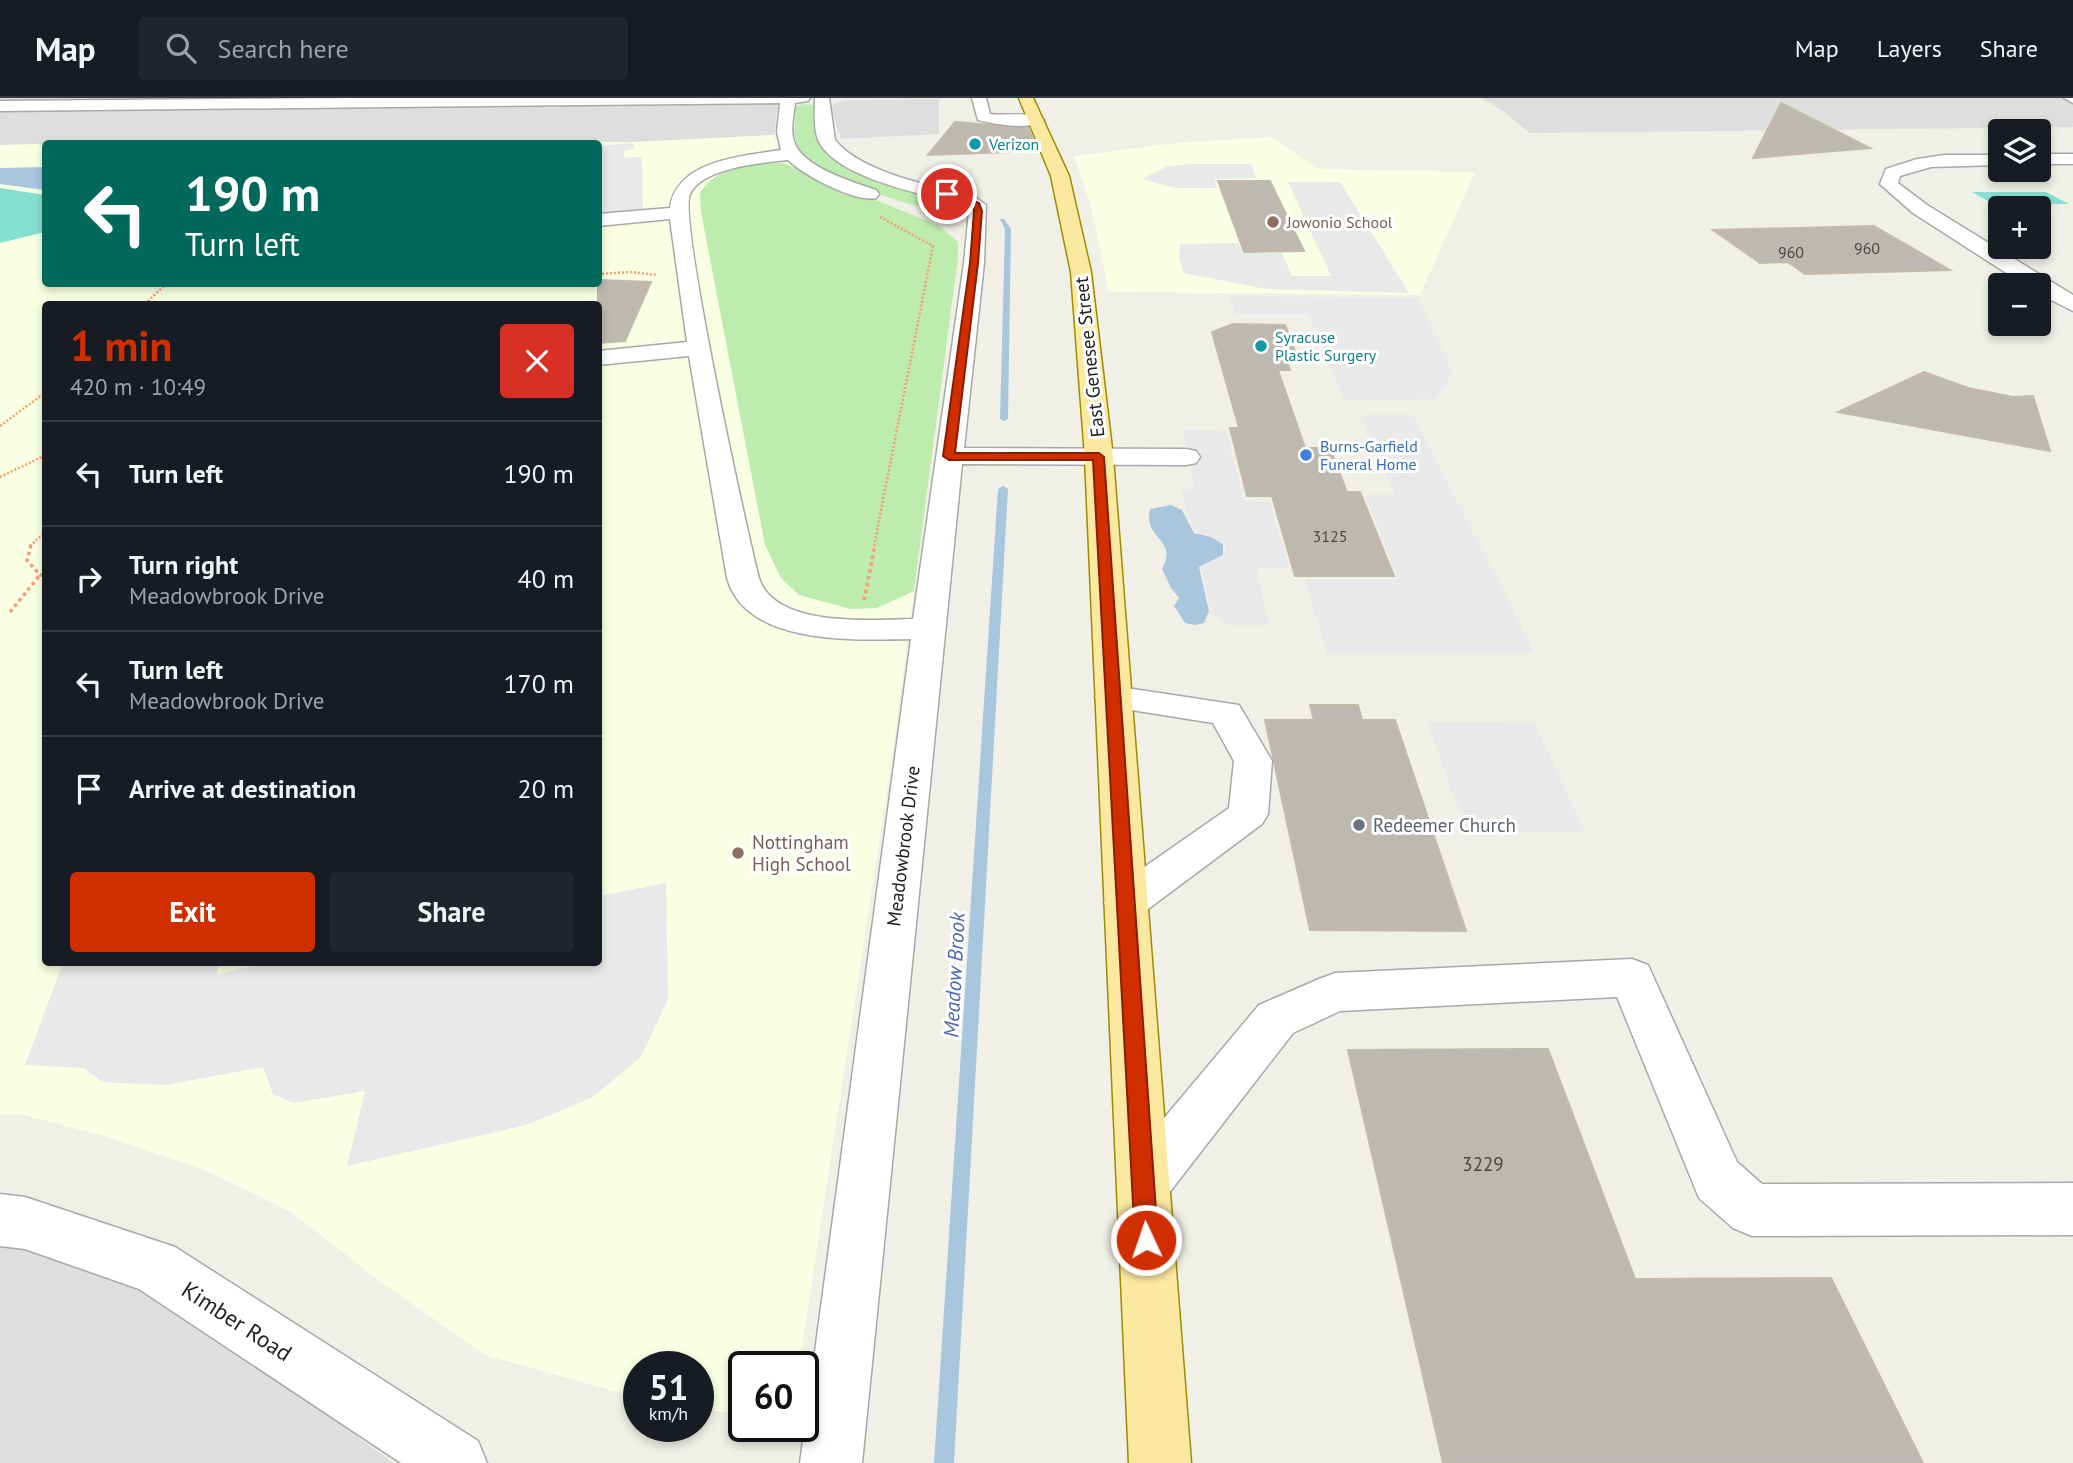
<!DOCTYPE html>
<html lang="en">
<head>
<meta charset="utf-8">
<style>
	:root { --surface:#171b24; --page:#20242c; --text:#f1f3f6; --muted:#9ea1a6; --line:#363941; --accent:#d12e00 }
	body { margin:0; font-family:"PT Sans",sans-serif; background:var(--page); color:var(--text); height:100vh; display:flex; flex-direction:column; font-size:26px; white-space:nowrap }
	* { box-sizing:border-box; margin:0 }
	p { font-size:23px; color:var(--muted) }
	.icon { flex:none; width:38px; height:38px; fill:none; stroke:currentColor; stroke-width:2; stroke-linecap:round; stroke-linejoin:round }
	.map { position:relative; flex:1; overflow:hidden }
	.side { position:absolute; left:42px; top:203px; width:560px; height:665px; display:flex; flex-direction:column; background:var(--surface); border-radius:7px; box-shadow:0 4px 10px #0003 }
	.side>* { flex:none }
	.top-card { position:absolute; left:42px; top:42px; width:560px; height:147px; border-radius:7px; box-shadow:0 4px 10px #0003; background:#00695c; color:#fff; overflow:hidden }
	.controls { position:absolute; left:1988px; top:21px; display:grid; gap:14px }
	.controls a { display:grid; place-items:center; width:63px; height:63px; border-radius:7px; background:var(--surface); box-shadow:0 4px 10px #0003; font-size:35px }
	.speed { position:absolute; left:623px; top:1253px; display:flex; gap:14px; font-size:35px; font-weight:700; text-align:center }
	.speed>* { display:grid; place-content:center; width:91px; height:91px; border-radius:50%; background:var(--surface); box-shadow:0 4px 10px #0003; line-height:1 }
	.speed small { font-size:18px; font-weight:400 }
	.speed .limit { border:4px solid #111; border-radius:10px; background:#fff; color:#111 }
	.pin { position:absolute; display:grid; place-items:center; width:60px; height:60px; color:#fff; margin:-30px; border:4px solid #fff; border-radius:50%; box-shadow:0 2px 7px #0007 }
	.me { position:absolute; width:77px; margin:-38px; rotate:357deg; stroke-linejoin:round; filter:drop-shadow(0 0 5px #0008) }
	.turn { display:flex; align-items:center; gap:24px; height:147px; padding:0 28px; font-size:32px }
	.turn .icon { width:91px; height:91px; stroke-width:2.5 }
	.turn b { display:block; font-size:49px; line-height:60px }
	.round { display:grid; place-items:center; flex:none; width:74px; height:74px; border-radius:7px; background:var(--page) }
	.headline { display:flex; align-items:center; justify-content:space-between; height:119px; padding:0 28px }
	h1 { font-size:42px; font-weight:600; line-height:52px; color:var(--accent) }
	.action { display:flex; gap:14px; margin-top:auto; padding:14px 28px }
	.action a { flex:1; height:80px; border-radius:7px; background:var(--accent); color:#fff; font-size:28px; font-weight:600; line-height:80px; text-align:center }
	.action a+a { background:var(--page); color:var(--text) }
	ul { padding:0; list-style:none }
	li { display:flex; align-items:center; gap:21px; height:105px; padding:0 28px; border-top:2px solid var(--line) }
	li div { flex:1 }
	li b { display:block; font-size:26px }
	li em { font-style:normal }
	header { display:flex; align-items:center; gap:42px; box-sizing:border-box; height:98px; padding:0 35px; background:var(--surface); border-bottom:2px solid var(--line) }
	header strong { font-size:33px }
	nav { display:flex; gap:38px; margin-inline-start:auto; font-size:24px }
	.search { width:490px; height:63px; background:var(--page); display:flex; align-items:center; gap:18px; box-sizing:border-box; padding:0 24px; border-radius:7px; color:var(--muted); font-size:26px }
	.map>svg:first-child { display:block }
</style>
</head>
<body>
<header>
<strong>Map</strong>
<div class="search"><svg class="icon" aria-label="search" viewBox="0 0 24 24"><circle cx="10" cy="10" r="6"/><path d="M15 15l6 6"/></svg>Search here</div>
<nav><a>Map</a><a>Layers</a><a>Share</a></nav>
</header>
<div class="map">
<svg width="2073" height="1365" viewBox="0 0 2073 1365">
	<rect width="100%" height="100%" fill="#f1f0e7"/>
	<!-- residential -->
	<path fill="#dfdede" d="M0,0H778L774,37L633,45L215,42L0,47Z
		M1481,0H2073V29L1530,35L1502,12Z
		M939,1V36L841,41L831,10L834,5L849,2Z
		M0,1145L28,1149L171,1199L393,1365H0Z"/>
	<!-- education -->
	<path fill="#f9ffe2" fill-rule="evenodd" d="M774,37L780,57L794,67L826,83L938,127L958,144V160L894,646L799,1269H744V1316L698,1311V1269H639V1300L485,1257L381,1184L291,1114L207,1073L101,1037L19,1016L0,1017V47L45,46L46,186H598V46L63,45L215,42L633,44ZM46,206H598V864H46Z
		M1272,39L1317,71L1475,74L1420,197L1109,194L1090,105L1074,58L1176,45Z"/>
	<!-- grass -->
	<path fill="#beebae" d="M802,6L816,7L825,50L955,105C949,109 943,111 935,111C908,110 816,75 800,52C792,41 796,23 796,9Z
		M783,65L938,127L958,144V160L914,493L877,510L851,511L799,497L781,480L765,447L701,114L700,95C716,68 754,64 783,65Z"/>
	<!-- pitch -->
	<path fill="#86e0d1" d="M0,90L45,97V134L0,145Z
		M1972,94H2046L2069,106H1993Z"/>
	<!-- parking -->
	<path fill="#e9e9e9" d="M633,45L635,50L625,53L623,60L642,59L643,111L613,121L599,130V48Z
		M1188,66H1251L1257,80L1215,81L1217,90H1175L1142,81L1166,69Z
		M1288,84H1340L1409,195L1266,191L1184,175L1179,161L1180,146L1238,145L1243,155H1282L1292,178H1331Z
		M1229,198L1416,200L1453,275L1436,301L1345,303L1308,216H1236Z
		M1361,317H1413L1534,555H1327L1305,481H1398L1365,397H1395Z
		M1183,332L1226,333L1244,403L1270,404L1289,470H1256L1270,527H1229L1211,516L1201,469L1225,457V446L1212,438L1196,434L1185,411L1182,391H1194Z
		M1427,624L1534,625L1585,734H1467Z
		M666,785L668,902L640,960L591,1000L526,1027L347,1068L365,993L293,1005L273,996L263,969L166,987L102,984L84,970L25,967L63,865H219L217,876L272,864H598L599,798Z"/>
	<!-- water -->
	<path fill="#a8c6de" d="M45,69V92L0,86V70Z
		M1171,407L1182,412L1194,435L1211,439L1223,446V457L1199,469L1209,513L1204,525L1195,527L1185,525L1174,508L1179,500L1171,490L1162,471C1179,441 1143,442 1150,411Z"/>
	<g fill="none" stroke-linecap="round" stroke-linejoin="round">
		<!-- stream -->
		<path fill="#a8c6de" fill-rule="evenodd" d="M1000,121H1004L1011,131L1008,321L1004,323L1000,321L1005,131Z
			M1003,388L1008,391L954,1365H934L998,391Z"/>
	</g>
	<!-- building -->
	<path fill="#beb9b0" stroke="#c3baa9" stroke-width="2" d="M1781,5L1870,50L1753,60Z
		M955,24L1028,30L1038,53L928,57Z
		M1218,83H1270L1304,153L1244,154Z
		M1874,128L1950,172L1805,176L1788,164L1760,165L1713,132Z
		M598,182L651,184L625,243L598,245Z
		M1233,226L1285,227L1297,258H1285L1290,272H1278L1305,350H1330L1347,394H1360L1394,478H1295L1272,398H1247L1230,330H1239L1212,234Z
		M1924,274L1968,290L2013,299L2033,298L2050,353L1838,314Z
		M1310,607H1358L1362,622H1395L1466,833L1310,832L1265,622H1314Z
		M1548,951L1635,1181L1831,1180L1923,1365H1443L1348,952Z"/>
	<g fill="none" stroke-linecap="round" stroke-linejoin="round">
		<!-- minor casing -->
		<g stroke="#a8a8a8" stroke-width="3">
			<path id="minor" d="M353,0H810L808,3L795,5C794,17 790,31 794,43C801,69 853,84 876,92L879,96L876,100C856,105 803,77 788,62C763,65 703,69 690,96C678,120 747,434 759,480C774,530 871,522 913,521L964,165L969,113L963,107C924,96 839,81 819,44C813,31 815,13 815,0H829L835,42C862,76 935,88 975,99L986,107L984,165L964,350L1186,351L1196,353L1200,359L1196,365L1186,367L962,366L862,1365H800L911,541C855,542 746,548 727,480L689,258L598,267V253L687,244L670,121L598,128V116L670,110C676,62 743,58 781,52L777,34L780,5L0,13V3Z
				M972,0H986L990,16C1005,18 1033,13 1044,22C1032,33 993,26 978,22Z
				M2064,0H2073V5Z
				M2039,56H2073V66H2039Z
				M1945,57H2000V67L1931,69L1900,78L1898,85L1927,107L2073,197V213L2039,196V187H2025L1913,115L1880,86L1886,71L1917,61Z
				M1113,588L1239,607L1272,663L1268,716L1262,726L1140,817L1125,821L1110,817L1104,805L1110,793L1229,710L1234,663L1213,625L1100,607L1095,599L1100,591Z
				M1632,861L1648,867L1737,1064L1762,1086L2073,1085V1137L1752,1138L1733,1130L1699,1100L1617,899L1340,913L1293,935L1162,1104L1143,1111L1124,1104L1117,1086L1124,1068L1259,907L1319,881L1335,875Z
				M0,1096L25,1099L175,1149L478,1343L487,1365H401L139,1191L25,1151L0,1148Z"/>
		</g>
		<!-- major casing -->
		<g stroke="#9d8c00" stroke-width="3">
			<path id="major" d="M1019,0H1033L1069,78L1091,174L1113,359L1191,1365H1129L1085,359L1071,174L1051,78Z"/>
		</g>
		<!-- path-far1 -->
		<path stroke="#fa9c6f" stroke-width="2.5" stroke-dasharray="2 2" stroke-linecap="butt" d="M598,176L632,174L657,177
			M145,206L166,186
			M0,328L46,294
			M0,379L46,357
			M30,448L46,433
			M874,448L933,148L880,119"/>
		<!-- path -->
		<path stroke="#fa9c6f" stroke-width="3.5" stroke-dasharray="3.5 3.5" stroke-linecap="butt" d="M31,447L27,462L40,477H46
			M864,502L875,447
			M10,514L40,477"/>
		<!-- minor -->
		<use href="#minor" fill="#fff" fill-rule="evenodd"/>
		<!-- major -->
		<use href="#major" fill="#fce9a1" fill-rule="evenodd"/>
	</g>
	<!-- route -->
	<path fill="#d12e00" stroke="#881e00" stroke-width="2" d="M947,94L979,105L982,113L978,165L955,355H1099L1104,359L1158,1142L1154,1150L1146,1153L1138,1150L1135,1142L1093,362H949L943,358L970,165L974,113L973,108L945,98Z"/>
	<!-- markers -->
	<g fill="#0f9aa8" stroke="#fff" stroke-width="2.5">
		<circle cx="975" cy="46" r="7"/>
		<circle cx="1261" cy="248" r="7"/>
	</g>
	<g fill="#8d6e63" stroke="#fff" stroke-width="2.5">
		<circle cx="1273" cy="124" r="7"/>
		<circle cx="738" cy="755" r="7"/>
	</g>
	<circle fill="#3f7fe0" stroke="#fff" stroke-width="2.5" cx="1306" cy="357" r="7"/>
	<circle fill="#6b7280" stroke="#fff" stroke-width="2.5" cx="1359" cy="727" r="7"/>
	<g text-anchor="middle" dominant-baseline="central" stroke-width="6" stroke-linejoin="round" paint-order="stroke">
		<!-- far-culture labels -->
		<g font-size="16" fill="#0d838f" stroke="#fff" text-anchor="start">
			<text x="989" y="46">Verizon</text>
			<text x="1275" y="239">Syracuse<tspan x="1275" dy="18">Plastic Surgery</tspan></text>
		</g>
		<!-- far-education labels -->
		<g font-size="16" fill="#785e54" stroke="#fff" text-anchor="start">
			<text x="1287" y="124">Jowonio School</text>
		</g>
		<!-- number labels -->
		<g font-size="16" fill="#484745">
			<text x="1867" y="150">960</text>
			<text x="1791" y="154">960</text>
			<text x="1330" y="438">3125</text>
		</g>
		<!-- far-shop labels -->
		<g font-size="16" fill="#366cbe" stroke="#fff" text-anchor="start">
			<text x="1320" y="348">Burns-Garfield<tspan x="1320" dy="18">Funeral Home</tspan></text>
		</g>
		<!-- street labels -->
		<g font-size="19" fill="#212121" stroke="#fff">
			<text transform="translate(1089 259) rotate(-96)">East Genesee Street</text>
			<text transform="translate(903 748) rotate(-83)">Meadowbrook Drive</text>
		</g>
		<!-- worship labels -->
		<g font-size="19" fill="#5b616d" stroke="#fff" text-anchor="start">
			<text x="1373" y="727">Redeemer Church</text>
		</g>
		<!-- education labels -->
		<g font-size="19" fill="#785e54" stroke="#fff" text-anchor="start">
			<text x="752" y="744">Nottingham<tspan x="752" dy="22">High School</tspan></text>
		</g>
		<!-- near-number labels -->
		<g font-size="19" fill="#484745">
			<text x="1483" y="1066">3229</text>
		</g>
		<!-- water labels -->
		<g font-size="21" font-style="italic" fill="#4b68b2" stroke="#fff">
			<text transform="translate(954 877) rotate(-87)">Meadow Brook</text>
		</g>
		<!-- near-street labels -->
		<g font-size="23" fill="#212121" stroke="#fff">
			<text transform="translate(237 1223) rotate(33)">Kimber Road</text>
		</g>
	</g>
</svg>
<div class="controls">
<a><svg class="icon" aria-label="layers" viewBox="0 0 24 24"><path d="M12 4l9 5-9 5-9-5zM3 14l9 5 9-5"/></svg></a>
<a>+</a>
<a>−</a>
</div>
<div class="speed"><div>51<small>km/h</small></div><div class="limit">60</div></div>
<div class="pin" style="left:947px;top:96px;background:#d93025"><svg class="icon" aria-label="arrive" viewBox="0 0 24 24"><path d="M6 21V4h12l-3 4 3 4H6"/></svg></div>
<svg class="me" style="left:1146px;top:1142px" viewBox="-20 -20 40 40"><circle r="17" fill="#d12e00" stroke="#fff" stroke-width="3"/><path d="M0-11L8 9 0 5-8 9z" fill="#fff"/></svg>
<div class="top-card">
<div class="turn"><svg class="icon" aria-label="left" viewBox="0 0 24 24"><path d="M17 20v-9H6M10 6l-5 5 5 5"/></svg><div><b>190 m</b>Turn left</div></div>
</div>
<section class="side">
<div class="headline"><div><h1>1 min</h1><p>420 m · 10:49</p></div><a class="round" style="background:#d93025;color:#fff"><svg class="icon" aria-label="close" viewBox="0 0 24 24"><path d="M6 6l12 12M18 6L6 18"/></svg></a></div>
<ul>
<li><svg class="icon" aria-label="left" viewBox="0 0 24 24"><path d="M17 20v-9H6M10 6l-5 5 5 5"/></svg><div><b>Turn left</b></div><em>190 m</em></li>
<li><svg class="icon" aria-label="right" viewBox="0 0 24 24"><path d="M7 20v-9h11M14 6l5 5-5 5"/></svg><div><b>Turn right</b><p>Meadowbrook Drive</p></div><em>40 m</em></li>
<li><svg class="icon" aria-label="left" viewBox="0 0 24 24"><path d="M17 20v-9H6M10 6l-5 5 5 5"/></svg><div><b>Turn left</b><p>Meadowbrook Drive</p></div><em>170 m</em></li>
<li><svg class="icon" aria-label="arrive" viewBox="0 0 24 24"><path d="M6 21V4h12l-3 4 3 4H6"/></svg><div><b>Arrive at destination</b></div><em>20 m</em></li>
</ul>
<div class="action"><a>Exit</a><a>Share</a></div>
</section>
</div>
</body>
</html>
